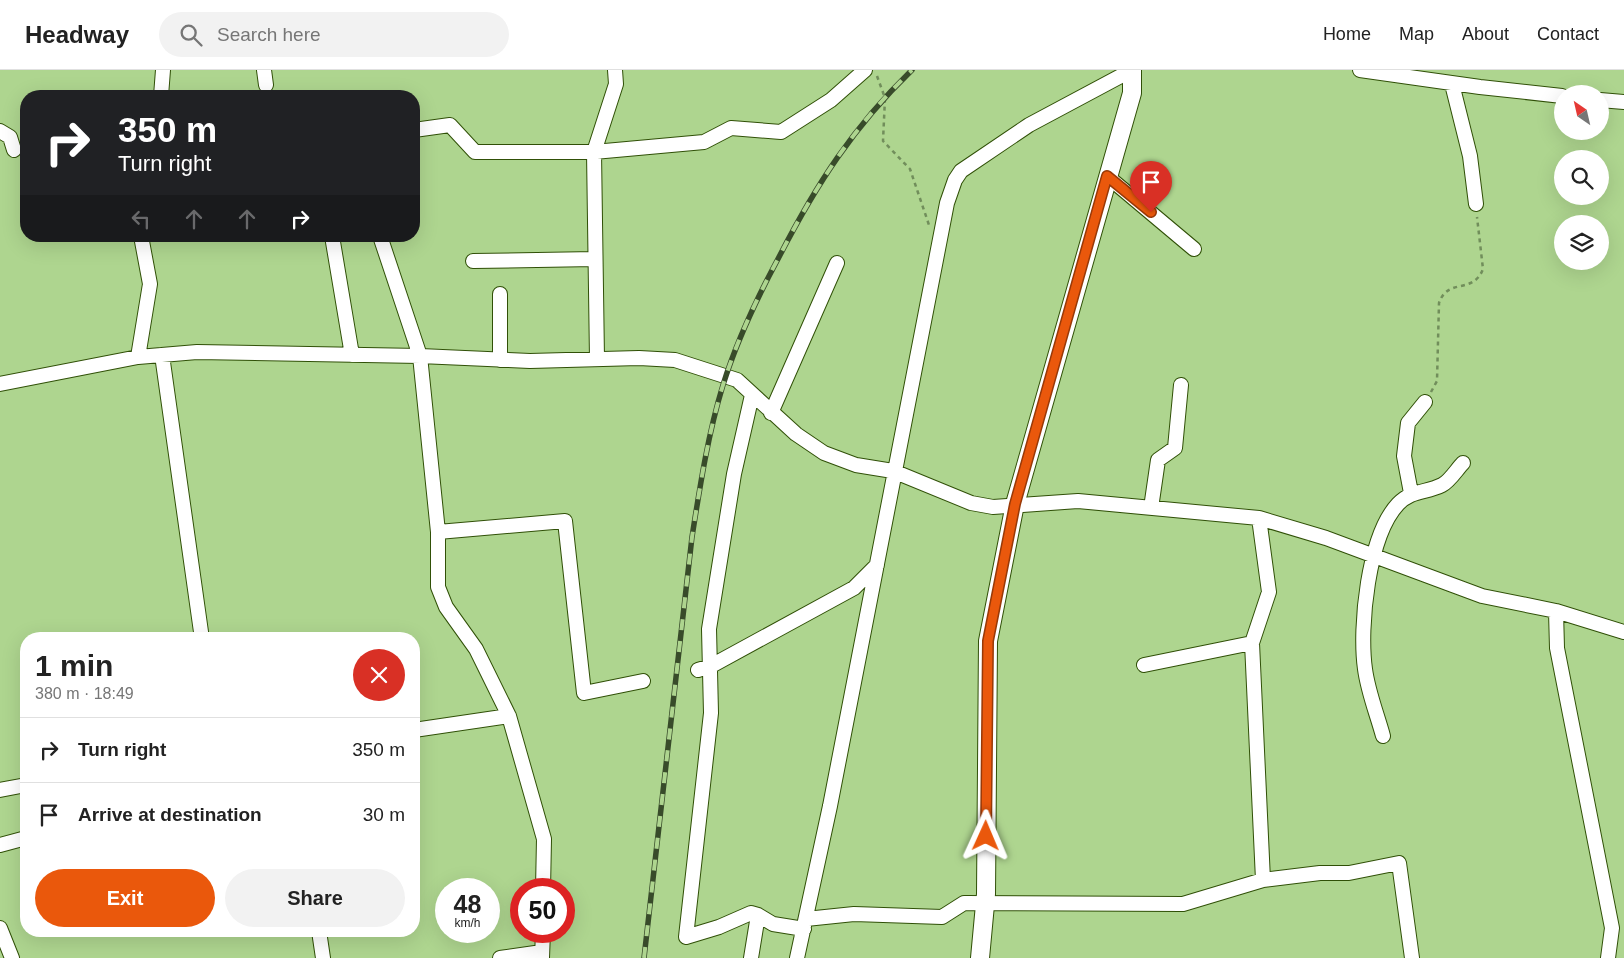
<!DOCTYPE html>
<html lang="en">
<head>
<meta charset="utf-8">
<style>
	:root { --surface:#fff; --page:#f2f2f2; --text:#222; --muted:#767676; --line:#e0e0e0; --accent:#ea580c }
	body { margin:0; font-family:Helvetica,sans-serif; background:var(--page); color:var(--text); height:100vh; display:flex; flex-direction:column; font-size:19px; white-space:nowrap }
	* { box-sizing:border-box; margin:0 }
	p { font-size:16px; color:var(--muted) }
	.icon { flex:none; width:28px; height:28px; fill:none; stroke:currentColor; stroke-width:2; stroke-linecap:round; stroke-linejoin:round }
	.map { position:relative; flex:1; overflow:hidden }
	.details { position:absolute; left:20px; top:562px; width:400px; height:305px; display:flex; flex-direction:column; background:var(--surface); border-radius:20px; box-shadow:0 5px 20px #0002 }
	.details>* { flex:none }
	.banner { position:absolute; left:20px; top:20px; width:400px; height:152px; border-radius:20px; box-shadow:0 5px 20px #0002; background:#202124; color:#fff; overflow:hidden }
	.needle { width:32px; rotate:326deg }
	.buttons { position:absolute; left:1554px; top:15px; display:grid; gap:10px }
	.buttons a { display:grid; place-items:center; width:55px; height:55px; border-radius:50%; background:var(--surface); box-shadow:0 5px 20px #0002; font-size:25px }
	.speed { position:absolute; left:435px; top:808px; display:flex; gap:10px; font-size:25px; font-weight:700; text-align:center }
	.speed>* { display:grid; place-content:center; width:65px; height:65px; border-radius:50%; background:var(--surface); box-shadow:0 5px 20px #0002; line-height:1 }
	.speed small { font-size:12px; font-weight:400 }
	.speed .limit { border:8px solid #d22; background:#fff; color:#111 }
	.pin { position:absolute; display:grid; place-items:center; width:42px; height:42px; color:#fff; margin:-51px -21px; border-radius:50% 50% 50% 0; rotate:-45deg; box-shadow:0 0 5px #0007 }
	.pin .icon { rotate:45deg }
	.me { position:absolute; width:55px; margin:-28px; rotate:1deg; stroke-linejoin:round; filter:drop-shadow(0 0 4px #0008) }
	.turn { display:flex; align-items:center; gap:18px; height:105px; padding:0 15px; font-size:22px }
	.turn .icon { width:65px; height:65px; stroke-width:2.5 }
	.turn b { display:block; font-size:35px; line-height:42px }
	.lanes { display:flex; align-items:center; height:48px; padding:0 15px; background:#0003; justify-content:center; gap:25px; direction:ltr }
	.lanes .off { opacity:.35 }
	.round { display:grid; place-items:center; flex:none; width:52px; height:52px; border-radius:26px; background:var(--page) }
	.headline { display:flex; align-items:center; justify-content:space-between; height:85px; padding:0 15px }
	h1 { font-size:30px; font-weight:700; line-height:38px }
	.cta { display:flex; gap:10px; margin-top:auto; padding:10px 15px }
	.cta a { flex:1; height:58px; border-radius:30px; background:var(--accent); color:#fff; font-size:20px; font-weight:700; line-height:58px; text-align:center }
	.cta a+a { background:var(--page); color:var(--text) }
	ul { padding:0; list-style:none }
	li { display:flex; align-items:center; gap:15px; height:65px; padding:0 15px; border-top:1px solid var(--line) }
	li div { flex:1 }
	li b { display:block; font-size:19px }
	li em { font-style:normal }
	header { display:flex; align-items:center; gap:30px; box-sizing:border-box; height:70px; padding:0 25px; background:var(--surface); border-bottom:1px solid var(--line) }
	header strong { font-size:24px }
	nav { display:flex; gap:28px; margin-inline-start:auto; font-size:18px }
	.search { width:350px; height:45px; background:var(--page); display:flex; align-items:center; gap:12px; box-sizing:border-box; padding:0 18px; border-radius:28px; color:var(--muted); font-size:19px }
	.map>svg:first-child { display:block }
</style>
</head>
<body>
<header>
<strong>Headway</strong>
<div class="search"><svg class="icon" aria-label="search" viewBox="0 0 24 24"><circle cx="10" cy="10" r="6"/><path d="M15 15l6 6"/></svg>Search here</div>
<nav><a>Home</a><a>Map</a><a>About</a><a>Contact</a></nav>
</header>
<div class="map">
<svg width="1624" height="888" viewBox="0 0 1624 888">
	<rect width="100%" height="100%" fill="#aed58f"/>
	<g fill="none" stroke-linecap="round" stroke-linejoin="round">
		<!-- minor casing -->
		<g stroke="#305007" stroke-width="16">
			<path id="minor" d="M264,0L266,15
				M1360,0L1480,17L1562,26
				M1452,14L1470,86L1476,134
				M161,26L163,0
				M1600,30L1624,32
				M414,60L450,55L475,82H594L616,14L615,0
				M0,61L10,67L14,80
				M1107,106L1194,179
				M332,166L352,285
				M380,166L420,286L438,462V517L446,537L476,579L509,646L544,769L543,819
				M473,191L595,189
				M162,285L202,569
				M138,287L150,214L141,166
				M597,289L594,82L704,72L731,58L781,62L831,30L865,0
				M500,290V224
				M0,314L138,287L197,282L420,286L530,291L639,288L675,290L737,310L796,364L824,383L856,395L893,401L971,433L993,437L1078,431L1259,448L1326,468L1482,526L1556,541L1624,562
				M752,325L734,404L709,559L711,643L686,867L719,857L751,843L758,845L773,854L804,859
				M771,343L837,193
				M1411,423L1404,386L1408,353L1425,332
				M1151,438L1158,390L1175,378L1181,315
				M1259,448L1269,522L1252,573L1263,810
				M438,462L565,451L584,623L643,611
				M1556,541L1557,578L1612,858L1608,888
				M1144,595L1252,573
				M698,600L711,596L854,518L877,495
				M414,660L509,646
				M1383,666C1377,644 1368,622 1365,599C1359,557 1368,466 1398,434C1411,420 1426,423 1442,415C1450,411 1457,399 1463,393
				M0,720L26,715
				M0,775L26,768
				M806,849L854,844L942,847L964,833L1183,834L1263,810L1320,803H1349L1399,793L1412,888
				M0,858L12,888
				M319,861L323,888
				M500,888L542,882
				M542,888L543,861
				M751,888L758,845
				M797,888L830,736L947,133L955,110L961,101L1029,55L1132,0"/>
		</g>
		<!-- major casing -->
		<g stroke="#305007" stroke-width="20">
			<path id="major" d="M980,888L986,824L988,571L1015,434L1132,23V0"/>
		</g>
		<!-- path -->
		<path stroke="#718e5b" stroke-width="2.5" stroke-dasharray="4 4" stroke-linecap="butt" d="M877,6L885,28L883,71L910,99L929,155
			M1431,322L1437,311L1439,233C1448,207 1473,225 1483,199L1477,147"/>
		<!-- minor -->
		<use href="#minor" stroke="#fff" stroke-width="14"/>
		<!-- major -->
		<use href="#major" stroke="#fff" stroke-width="18"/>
		<!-- rail casing -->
		<g stroke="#384b2a" stroke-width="5.5">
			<path id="rail" d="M644,888L692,467C700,416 708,364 723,315C737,270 757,228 779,187C816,115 853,57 912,0"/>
		</g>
		<!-- rail -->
		<use href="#rail" stroke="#aed58f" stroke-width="4" stroke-dasharray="11" stroke-linecap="butt"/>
	</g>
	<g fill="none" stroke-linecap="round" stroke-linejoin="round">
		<!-- route casing -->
		<g stroke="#983908" stroke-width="12">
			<path id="route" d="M986,766L988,571L1015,434L1107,106L1151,142"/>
		</g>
		<!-- route -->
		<use href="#route" stroke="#ea580c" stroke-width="9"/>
	</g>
</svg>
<div class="buttons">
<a><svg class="needle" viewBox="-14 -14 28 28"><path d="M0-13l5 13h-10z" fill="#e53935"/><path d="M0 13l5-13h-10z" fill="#767676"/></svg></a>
<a><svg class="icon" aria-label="search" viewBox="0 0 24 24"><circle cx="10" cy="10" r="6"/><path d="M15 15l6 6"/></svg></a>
<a><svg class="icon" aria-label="layers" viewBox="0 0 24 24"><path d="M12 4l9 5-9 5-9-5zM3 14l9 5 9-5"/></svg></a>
</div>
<div class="speed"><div>48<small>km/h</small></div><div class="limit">50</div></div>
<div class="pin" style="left:1151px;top:142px;background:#d93025"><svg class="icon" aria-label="arrive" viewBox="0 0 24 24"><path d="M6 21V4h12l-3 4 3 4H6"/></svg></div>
<svg class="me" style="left:986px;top:766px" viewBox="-20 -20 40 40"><path d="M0-17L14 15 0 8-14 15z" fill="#ea580c" stroke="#fff" stroke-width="4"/></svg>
<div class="banner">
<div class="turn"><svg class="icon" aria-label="right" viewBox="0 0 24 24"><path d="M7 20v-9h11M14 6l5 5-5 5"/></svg><div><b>350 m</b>Turn right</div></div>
<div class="lanes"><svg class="icon off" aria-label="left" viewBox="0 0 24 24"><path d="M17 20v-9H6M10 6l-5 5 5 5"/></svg><svg class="icon off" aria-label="ahead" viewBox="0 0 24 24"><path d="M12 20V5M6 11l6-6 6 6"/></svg><svg class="icon off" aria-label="ahead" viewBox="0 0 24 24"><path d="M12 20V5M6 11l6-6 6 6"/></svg><svg class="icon" aria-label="right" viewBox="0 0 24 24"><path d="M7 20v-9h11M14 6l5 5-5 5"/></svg></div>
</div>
<section class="details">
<div class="headline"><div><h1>1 min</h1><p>380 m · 18:49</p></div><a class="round" style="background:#d93025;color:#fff"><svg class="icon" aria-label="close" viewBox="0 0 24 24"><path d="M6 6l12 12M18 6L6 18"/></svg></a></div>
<ul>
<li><svg class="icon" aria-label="right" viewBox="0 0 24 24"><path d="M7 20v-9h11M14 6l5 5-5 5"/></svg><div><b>Turn right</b></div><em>350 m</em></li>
<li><svg class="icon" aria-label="arrive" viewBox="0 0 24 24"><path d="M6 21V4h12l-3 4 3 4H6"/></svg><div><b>Arrive at destination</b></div><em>30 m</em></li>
</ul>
<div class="cta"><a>Exit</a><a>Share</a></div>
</section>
</div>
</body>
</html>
